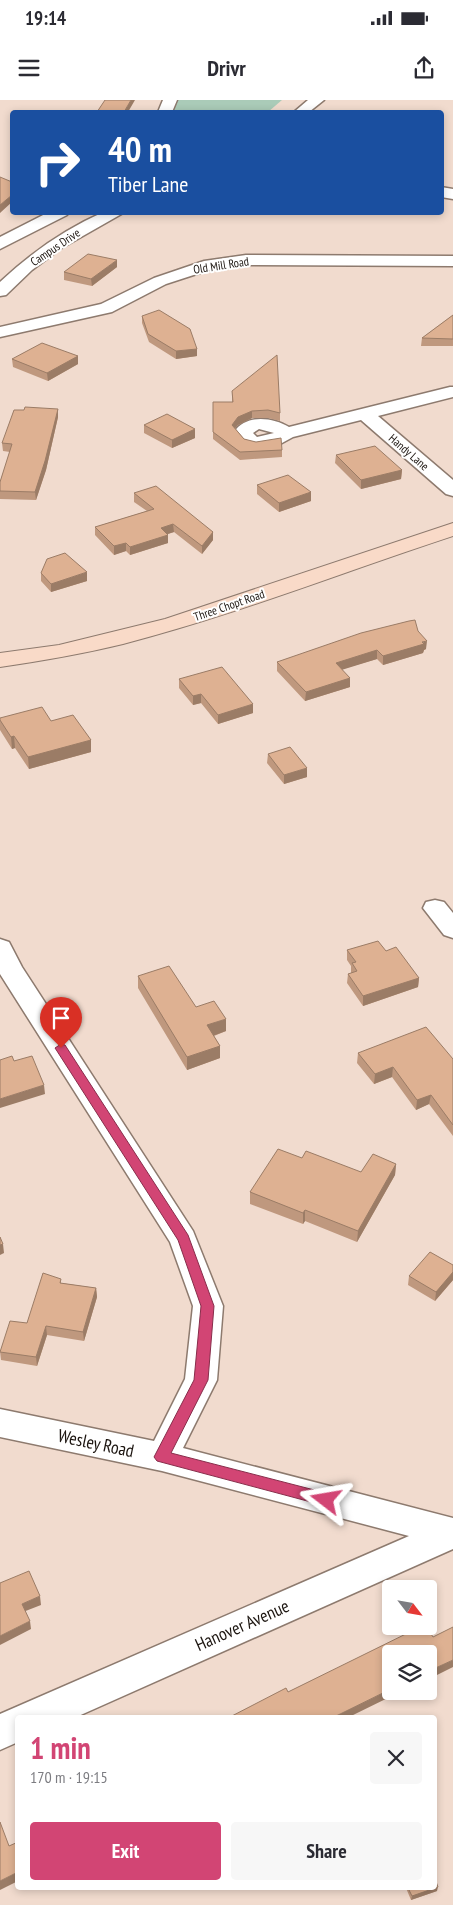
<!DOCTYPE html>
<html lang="en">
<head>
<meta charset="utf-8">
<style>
	:root { --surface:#fff; --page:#f7f7f7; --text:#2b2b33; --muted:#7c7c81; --accent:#d24574 }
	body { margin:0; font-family:"PT Sans Narrow",sans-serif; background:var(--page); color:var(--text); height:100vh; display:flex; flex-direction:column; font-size:19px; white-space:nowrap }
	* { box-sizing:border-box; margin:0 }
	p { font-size:16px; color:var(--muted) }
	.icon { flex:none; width:28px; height:28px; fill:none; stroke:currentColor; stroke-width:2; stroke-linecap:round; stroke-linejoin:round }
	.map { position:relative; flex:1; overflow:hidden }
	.details { position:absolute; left:15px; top:1615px; width:422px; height:175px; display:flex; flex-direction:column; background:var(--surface); border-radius:5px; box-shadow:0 2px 8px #0003 }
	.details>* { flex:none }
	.banner { position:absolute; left:10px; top:10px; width:434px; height:105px; border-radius:5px; box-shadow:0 2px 8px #0003; background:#1a4fa0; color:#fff; overflow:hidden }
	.needle { width:32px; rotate:121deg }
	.fabs { position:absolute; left:382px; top:1480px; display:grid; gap:10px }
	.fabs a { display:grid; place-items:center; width:55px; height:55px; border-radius:5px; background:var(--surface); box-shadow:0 2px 8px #0003; font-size:25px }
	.pin { position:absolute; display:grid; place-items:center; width:42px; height:42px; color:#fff; margin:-51px -21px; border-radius:50% 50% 50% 0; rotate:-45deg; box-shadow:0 0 5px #0007 }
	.pin .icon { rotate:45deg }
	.me { position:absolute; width:55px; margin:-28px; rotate:284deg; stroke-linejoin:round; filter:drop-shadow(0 0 4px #0008) }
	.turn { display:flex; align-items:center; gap:18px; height:105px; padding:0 15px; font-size:22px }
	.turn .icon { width:65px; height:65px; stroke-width:2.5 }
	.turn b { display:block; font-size:35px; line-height:42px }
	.round { display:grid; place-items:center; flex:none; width:52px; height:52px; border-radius:5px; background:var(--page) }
	.headline { display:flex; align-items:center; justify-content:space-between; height:85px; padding:0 15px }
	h1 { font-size:30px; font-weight:800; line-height:38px; color:var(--accent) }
	.action { display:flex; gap:10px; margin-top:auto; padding:10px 15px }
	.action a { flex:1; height:58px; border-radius:5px; background:var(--accent); color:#fff; font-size:20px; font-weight:800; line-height:58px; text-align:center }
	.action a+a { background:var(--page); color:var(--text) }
	.status { display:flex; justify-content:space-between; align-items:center; height:35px; padding:0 25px; background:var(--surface); direction:ltr }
	.status svg { height:14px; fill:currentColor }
	header { display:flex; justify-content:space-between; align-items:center; height:65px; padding:0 15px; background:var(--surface); font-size:22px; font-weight:800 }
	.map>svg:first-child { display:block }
</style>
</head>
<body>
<div class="status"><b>19:14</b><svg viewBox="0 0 49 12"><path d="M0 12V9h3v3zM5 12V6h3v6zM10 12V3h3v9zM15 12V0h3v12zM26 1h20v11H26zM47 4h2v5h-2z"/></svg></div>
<header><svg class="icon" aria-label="menu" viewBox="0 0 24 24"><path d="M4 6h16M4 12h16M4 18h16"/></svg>Drivr<svg class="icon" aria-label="share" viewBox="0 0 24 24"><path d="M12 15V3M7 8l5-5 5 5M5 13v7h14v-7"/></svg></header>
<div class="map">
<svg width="453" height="1805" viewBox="0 0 453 1805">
	<rect width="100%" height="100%" fill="#f1dbce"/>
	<!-- green -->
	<path fill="#aacbb8" d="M177,0H282L268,12H171Z"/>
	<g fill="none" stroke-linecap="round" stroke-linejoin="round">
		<!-- street casing -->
		<g stroke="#8d7a6e" stroke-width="3">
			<path id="street" d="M163,0H177L172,12H158Z
				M308,0H324L309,12H294Z
				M441,87L453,89V99L441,97Z
				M49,112H69L67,115L0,149V137Z
				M104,112H125L60,149L32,170L6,195L0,196V182C31,153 65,129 104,112Z
				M246,155L453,156V166L246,165L212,169L166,184L112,212L0,237V227L101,204L154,178L204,161Z
				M450,287H453V297L378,316L453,380V396L446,394L361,320L293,337L282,343L269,347L256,348L244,345L234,332C246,314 272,317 289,327ZM259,329L274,333L257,337L253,333Z
				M435,800L444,802L453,813V838L444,835L423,808L426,802Z
				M0,839L9,842L22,867L193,1131L223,1206L217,1280L183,1348L453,1418V1449L74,1618H18V1642L0,1650V1614L409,1436L162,1371L0,1337V1309L154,1341L185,1279L193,1206L170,1142L0,874Z"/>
		</g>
		<!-- secondary casing -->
		<g stroke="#8d7a6e" stroke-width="2">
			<path id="secondary" d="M453,423V436C343,472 235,515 123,544C82,554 41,561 0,567V553L59,545L165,519Z"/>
		</g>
		<!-- street -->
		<use href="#street" fill="#fff" fill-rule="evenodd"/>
		<!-- secondary -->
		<use href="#secondary" fill="#f9dac8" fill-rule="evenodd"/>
	</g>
	<!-- wall -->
	<path fill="#bf987e" d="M117,167L92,186L64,180V172Z
		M453,215V246H421L422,238Z
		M142,216L197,249V256L176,259L149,242L142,223Z
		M78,256V264L48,281L13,267L12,259Z
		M232,291L280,313V321L268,318H252L238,325L235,328L244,339L282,350V357L240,360L213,339V302H232Z
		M58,309V317L46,370L36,400L0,399V382L10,352L3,351L2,343L24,310Z
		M144,325L195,329V338L172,348L144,333Z
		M336,355L402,370L401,379L361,389L335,363Z
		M257,385L311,392V401L279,412L257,394Z
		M134,393L213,432V440L202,454L174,432L168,434V443L130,455L126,451L114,455L95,435V427L147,411L134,402Z
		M41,473L87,481L51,492L41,481Z
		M418,531L426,549L424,550L423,553L383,565L377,559L342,569L350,587L305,601L277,571V562Z
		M179,579L253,613L218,624L201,603L193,605L179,588Z
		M0,618L51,621L91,640V652L29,669L15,648L12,649L0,630Z
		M268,654L307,677L284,684L267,663Z
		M347,850L386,851L419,878L418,887L363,906L347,883L348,874L351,873V866L347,860Z
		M138,876L196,907L226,931L214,936L220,946V958L187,970L138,888Z
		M358,953L453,959V1036L429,1004L416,1010L392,977L374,984L357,963Z
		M302,1058L361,1072L396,1064L395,1075L357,1142L305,1121L303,1124L250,1104V1092Z
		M453,1165V1180L435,1201L408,1185L409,1176Z
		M61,1179V1183L96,1188L97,1197L84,1241L47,1235L37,1266L1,1260L0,1251L27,1223Z
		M406,1788H435L437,1791L411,1800Z"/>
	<!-- shaded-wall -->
	<path fill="#9b7c66" d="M131,0H135L128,12H124Z
		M12,95V102L0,113V105Z
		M117,160V167L92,186L91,179Z
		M197,249V256L176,259V251Z
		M78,256V264L48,281L47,273Z
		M58,309V317L46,370L36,400L35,392Z
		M252,311V318L238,325L232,332V325L238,317Z
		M195,329V338L172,348V340Z
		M402,370L401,379L361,389V380Z
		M311,392V401L279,412V403Z
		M173,424L174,432L161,436V428Z
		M213,432V440L202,454V446Z
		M168,435V443L130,455V447Z
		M126,443V451L114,455V446Z
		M87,472V481L51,492V484Z
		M427,541L426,549L424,550L423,553L383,565V556Z
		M377,550V559L335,572L336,563Z
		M350,578V587L305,601L306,592Z
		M201,594V603L193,605V596Z
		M253,604V613L218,624V615Z
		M14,636L15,648L12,649L11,637Z
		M91,640V652L29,669L28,657Z
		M307,668V677L284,684V675Z
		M419,878L418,887L363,906V896Z
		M226,919V931L207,938V925Z
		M220,946V958L187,970V957Z
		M393,967L392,977L374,984L375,974Z
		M44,985L45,994L0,1008V999Z
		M431,995L429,1004L416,1010L417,1000Z
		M396,1064L395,1075L357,1142L358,1131Z
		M305,1110V1121L303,1124V1113Z
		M3,1144L4,1153L0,1155V1145Z
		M453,1172V1180L435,1201L436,1192Z
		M96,1188L97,1197L84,1241L83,1232Z
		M46,1226L47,1235L37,1266L36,1257Z
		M40,1496L41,1505L23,1512L22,1504Z
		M30,1521L31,1529L0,1545V1536Z
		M453,1560V1567L429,1579V1571Z
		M391,1589V1591H402L347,1618H332Z
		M18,1772V1781L0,1790V1781Z
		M438,1787L437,1791L411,1800L412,1796Z"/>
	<!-- building -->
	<path fill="#deb192" stroke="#9b7c66" d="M105,0H131L124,12H97Z
		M0,77L12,82V95L0,105Z
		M88,154L117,160L91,179L64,172Z
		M159,210L190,229L197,249L176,251L148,234L142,216Z
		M453,215V239L422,238Z
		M42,243L78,256L47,273L12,259Z
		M277,255L280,313L268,310L252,311L238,317L232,325L244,339L256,342L281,338L282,350L240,352L213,332V302H233L232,291Z
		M25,307L58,309L45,361L35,392L0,391V382L12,344L2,343L14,310H24Z
		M167,314L195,329L172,340L144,325Z
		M375,346L402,370L361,380L336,355Z
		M288,375L311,392L279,403L257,385Z
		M156,386L213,432L202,446L173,424L161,428L168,435L130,447L126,443L114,446L95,427L154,409L134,393Z
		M65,453L87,472L51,484L41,473L47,459Z
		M415,520L418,531L427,541L422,542L424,544L383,556L377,550L336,563L350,578L306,592L277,562L361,533L409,521Z
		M222,567L253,604L218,615L201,594L193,596L179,579Z
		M42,607L51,621L73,615L91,640L28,657L14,636L11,637L0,620V618Z
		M290,647L307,668L284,675L268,654Z
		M378,841L386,851L396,847L419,878L363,896L348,874L357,871L352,863L356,862L347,850Z
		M169,866L196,907L214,901L226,919L207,925L220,946L187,957L138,876Z
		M426,927L453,959V1025L431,995L417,1000L393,967L375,974L358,953Z
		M12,956L14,961L32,956L44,985L0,999V960Z
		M278,1049L302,1058L306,1051L361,1072L373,1054L396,1064L358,1131L305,1110L303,1113L250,1092Z
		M0,1137L3,1144L0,1145Z
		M430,1152L453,1165V1172L436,1192L409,1176Z
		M43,1173L61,1179L60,1183L96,1188L83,1232L46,1226L36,1257L0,1252L10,1221L27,1223Z
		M29,1471L40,1496L22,1504L30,1521L0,1536V1483Z
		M422,1526H426L433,1537L453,1527V1560L429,1571V1554H391V1589L332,1618H228L286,1588L288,1592Z
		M0,1722L9,1746L18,1742V1772L0,1781Z
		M435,1779L438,1787L412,1796L408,1788H435Z"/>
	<!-- route -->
	<path fill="#d24574" stroke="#882d4b" d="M61,944L65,945L188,1135L214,1206L208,1280L171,1353L326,1393L331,1395L333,1400L331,1404L326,1406L157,1361L154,1357L194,1280L201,1206L178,1140L57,951L55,948Z"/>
	<g text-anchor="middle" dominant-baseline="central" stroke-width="4" stroke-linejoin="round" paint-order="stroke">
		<!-- far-street labels -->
		<g font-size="12" fill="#1c1510" stroke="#fff">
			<text transform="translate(55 147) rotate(-34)">Campus Drive</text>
			<text transform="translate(221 165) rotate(-9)">Old Mill Road</text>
			<text transform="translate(409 352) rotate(41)">Handy Lane</text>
			<text transform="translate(229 505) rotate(-19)">Three Chopt Road</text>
		</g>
		<!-- near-street labels -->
		<g font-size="18" fill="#1c1510" stroke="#fff">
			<text transform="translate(96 1343) rotate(12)">Wesley Road</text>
			<text transform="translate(242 1525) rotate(-24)">Hanover Avenue</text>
		</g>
	</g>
</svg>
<div class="fabs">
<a><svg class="needle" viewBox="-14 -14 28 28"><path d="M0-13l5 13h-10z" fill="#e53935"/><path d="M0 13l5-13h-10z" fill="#7c7c81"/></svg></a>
<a><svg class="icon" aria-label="layers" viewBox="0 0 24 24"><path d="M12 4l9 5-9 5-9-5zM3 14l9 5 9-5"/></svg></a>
</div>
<div class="pin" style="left:61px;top:948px;background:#d93025"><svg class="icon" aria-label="arrive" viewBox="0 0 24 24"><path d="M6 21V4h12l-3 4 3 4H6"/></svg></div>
<svg class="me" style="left:326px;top:1400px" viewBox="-20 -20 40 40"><path d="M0-17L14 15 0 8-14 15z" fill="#d24574" stroke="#fff" stroke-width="4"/></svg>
<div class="banner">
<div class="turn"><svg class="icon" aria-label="right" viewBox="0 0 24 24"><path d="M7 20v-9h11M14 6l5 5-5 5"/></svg><div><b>40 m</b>Tiber Lane</div></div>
</div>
<section class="details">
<div class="headline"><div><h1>1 min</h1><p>170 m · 19:15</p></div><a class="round"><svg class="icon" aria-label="close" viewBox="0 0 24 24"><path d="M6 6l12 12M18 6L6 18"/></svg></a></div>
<div class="action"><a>Exit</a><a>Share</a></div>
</section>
</div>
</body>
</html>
